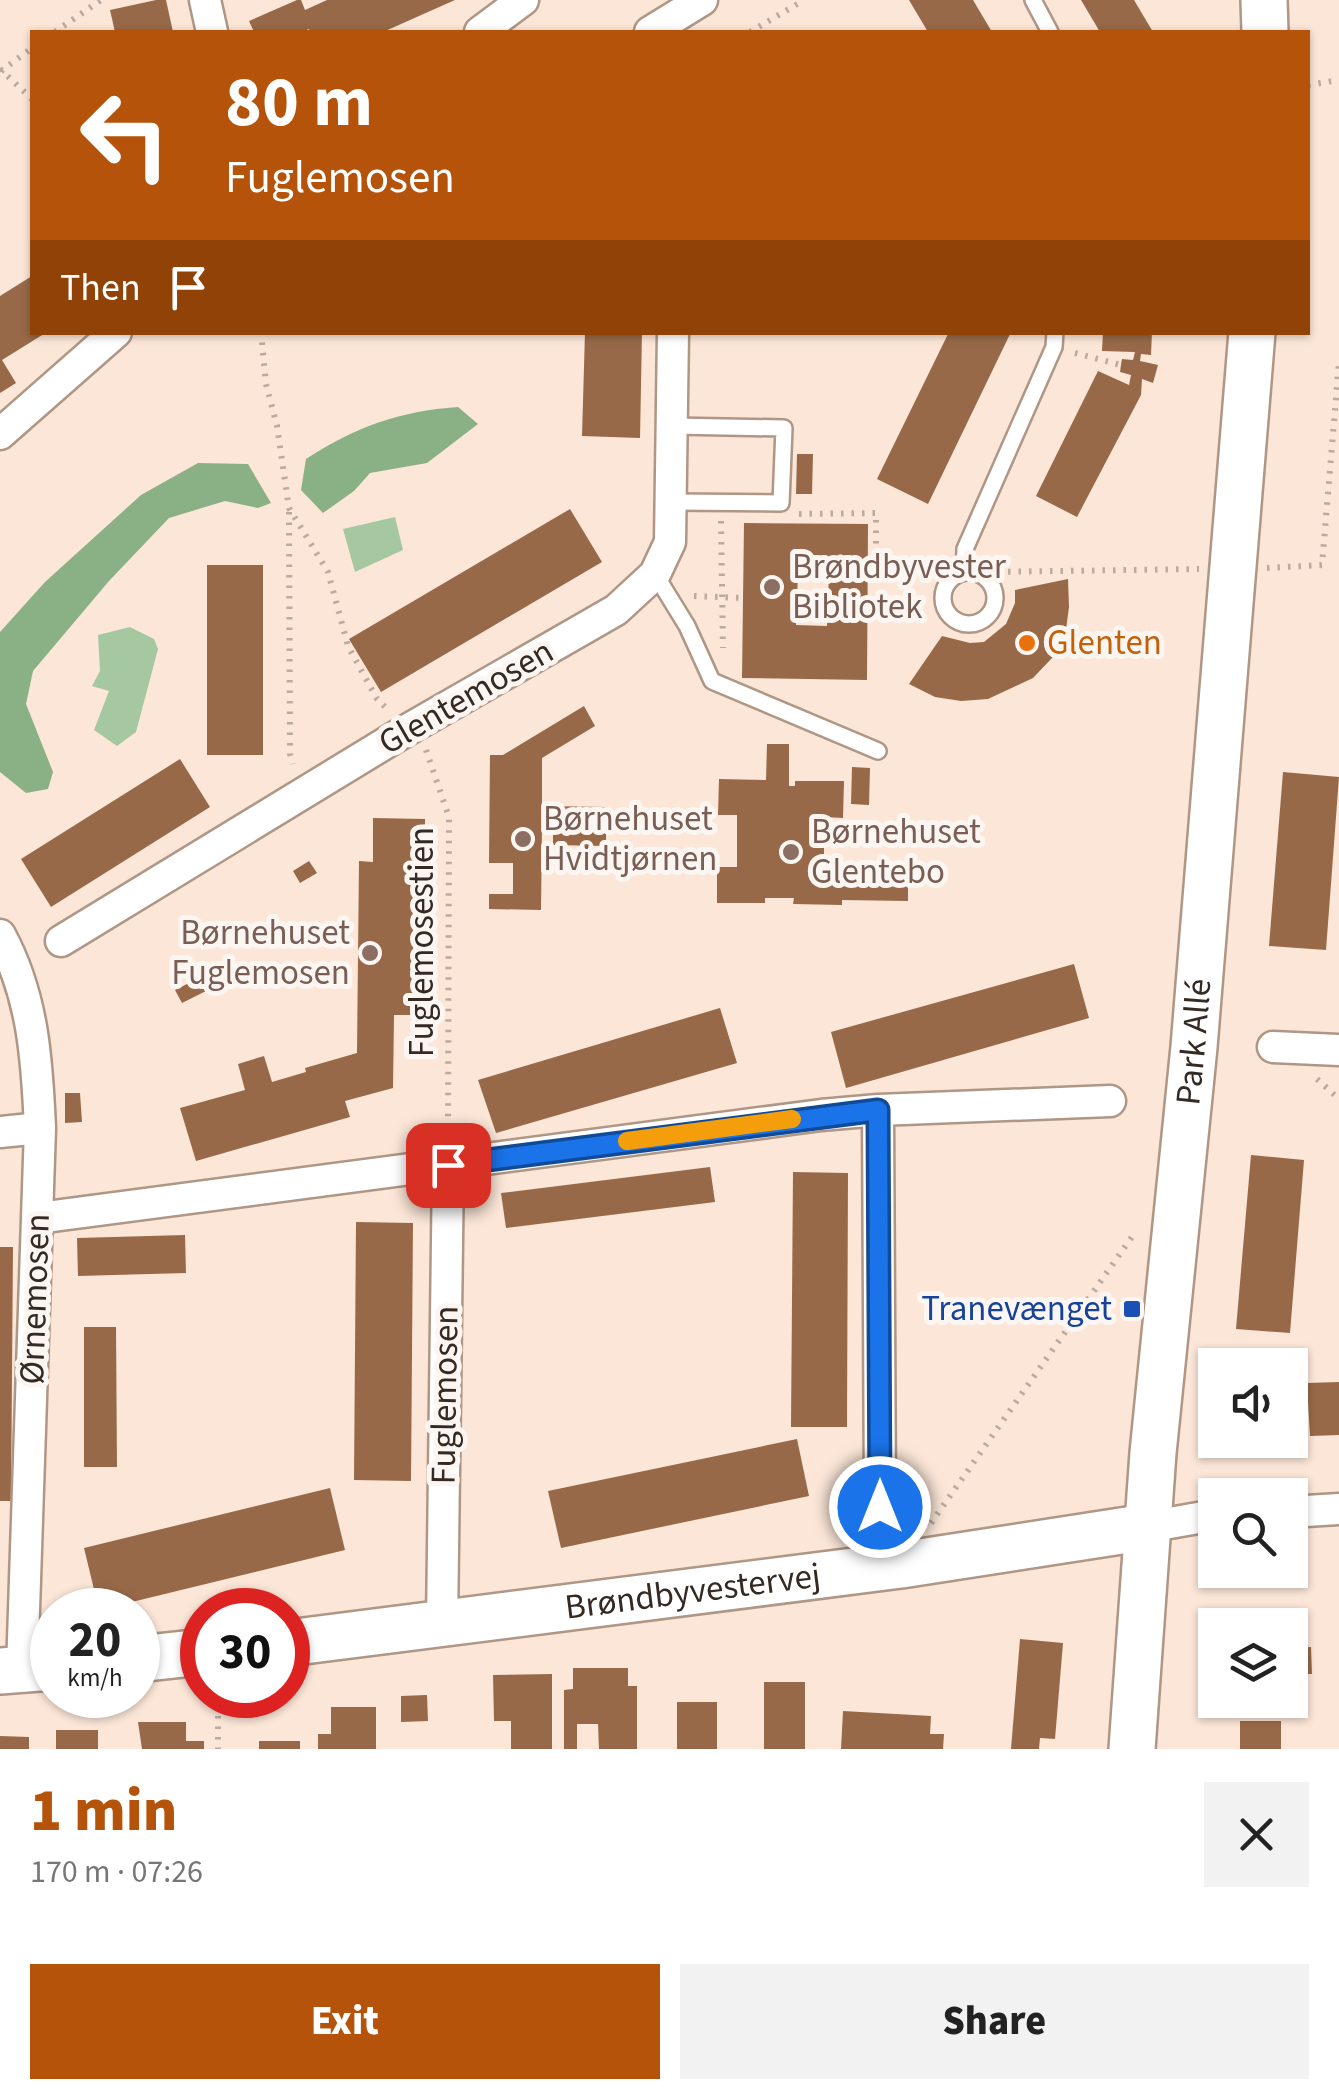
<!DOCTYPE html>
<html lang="en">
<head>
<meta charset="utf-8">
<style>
	:root { --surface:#fff; --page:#f2f2f2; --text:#222; --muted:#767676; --accent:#b45309 }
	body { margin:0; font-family:"Source Sans 3",sans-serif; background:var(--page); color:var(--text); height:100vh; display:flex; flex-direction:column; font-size:38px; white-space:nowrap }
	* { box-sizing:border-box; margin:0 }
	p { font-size:32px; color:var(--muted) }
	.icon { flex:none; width:55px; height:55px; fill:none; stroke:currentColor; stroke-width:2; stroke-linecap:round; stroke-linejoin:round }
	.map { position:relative; height:1749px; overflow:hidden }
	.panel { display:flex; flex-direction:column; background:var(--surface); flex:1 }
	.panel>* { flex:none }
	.hud { position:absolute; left:30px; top:30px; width:1280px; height:305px; border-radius:0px; box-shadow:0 2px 8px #0004; background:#b45309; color:#fff; overflow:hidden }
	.fabs { position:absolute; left:1198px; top:1348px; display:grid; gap:20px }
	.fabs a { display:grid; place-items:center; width:110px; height:110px; border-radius:0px; background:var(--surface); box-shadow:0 2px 8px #0004; font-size:50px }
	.speed { position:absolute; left:30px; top:1588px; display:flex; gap:20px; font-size:50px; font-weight:700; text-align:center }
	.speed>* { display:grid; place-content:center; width:130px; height:130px; border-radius:50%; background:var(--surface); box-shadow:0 2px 8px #0004; line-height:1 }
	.speed small { font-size:25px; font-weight:400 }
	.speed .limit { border:15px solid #d22; background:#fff; color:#111 }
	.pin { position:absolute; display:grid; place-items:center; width:85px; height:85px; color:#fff; margin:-42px; border-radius:20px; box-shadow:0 5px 15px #0006 }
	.me { position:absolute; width:110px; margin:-55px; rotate:0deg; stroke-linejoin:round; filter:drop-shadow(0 0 8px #0008) }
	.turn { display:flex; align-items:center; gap:35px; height:210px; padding:0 30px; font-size:45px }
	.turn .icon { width:130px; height:130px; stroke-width:2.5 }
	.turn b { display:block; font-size:70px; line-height:85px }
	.then { display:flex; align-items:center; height:95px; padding:0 30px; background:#0003; gap:20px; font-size:38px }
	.round { display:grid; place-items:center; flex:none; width:105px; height:105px; border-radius:0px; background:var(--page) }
	.summary { display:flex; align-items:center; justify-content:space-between; height:170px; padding:0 30px }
	h1 { font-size:60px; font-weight:800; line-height:75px; color:var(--accent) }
	.cta { display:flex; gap:20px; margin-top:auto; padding:20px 30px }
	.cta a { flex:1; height:115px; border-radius:0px; background:var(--accent); color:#fff; font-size:40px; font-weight:800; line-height:115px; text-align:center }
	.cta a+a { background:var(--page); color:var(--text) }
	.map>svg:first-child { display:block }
</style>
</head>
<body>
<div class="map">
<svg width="1339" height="1749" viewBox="0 0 1339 1749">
	<rect width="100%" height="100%" fill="#fbe6d7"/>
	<!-- green -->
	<path fill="#a5c8a0" d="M395,517L403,550L355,572L343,529Z
		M130,627L154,639L158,649L136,732L117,746L94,730L109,691L92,686L100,671L98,635Z"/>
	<!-- forest -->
	<path fill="#8ab185" d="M458,407L478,424L427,463L370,473L354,491L323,513L301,490L306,459C355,427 400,411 458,407Z
		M198,463L248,464L271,503L258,508L225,501L169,518L109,581L33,671L26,704L53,772L48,789L26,793L0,772V632L45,582L141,495Z"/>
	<!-- building -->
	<path fill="#976948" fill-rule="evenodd" d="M156,0H166L173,32H115L110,10Z
		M297,0H301L305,10L327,0H455L383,32H310L309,29L301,32H254L249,21Z
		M909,0H973L992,32H928Z
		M1081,0H1134L1153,32H1100Z
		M32,276V332H47L2,360L16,383L0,393V296Z
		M585,332H642L640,438L582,436Z
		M949,332H1011L928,504L877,479Z
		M1103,332H1152L1151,355L1141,354L1140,361L1158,365L1153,383L1142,379L1141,395L1077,517L1036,496L1098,371L1129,385L1131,375L1120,372L1121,365L1122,359L1133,360L1135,352L1102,351Z
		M797,454H813L812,494H796Z
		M570,509L602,562L381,692L349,639Z
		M744,523L868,524L867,680L742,678ZM798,573L829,574L827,626L796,625Z
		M207,565H263V755H207Z
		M1068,579L1069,607L1065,637L1052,658L1033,678L988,699L961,701L935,697L909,684L942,636L970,643L984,642L1006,624L1015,603V590Z
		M584,706L595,726L542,758V806L606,807V846L553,845V824H542L541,910L489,909V894H513V863H489L490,755H503Z
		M767,744H789V786H795V781H844L843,818L824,817V863H850V869L908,870V901L842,900V905L793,904L794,898H765V903H717V867H737V815H718L719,779L766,780Z
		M180,759L210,807L51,907L21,859Z
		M852,767L870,768L869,805L851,804Z
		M1283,772L1339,777L1326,950L1269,946Z
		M373,818L425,819V865H414L413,1015H394L393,1088L345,1101L350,1117L196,1161L180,1108L245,1090L238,1064L264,1056L272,1082L306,1072L305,1068L357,1053L359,861L373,862Z
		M309,861L317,873L300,883L293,871Z
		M1074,964L1089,1018L846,1088L831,1032Z
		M201,977L208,990L182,1003L175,990Z
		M720,1008L737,1063L496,1133L478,1080Z
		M65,1093H80L82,1122L65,1123Z
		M1251,1155L1304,1160L1290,1333L1236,1329Z
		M710,1167L715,1202L506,1228L501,1193Z
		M793,1172L848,1173L847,1427H791Z
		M356,1222L413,1223L411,1481L354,1480Z
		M185,1235L186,1273L78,1276L77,1238Z
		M0,1247H13L11,1501H0Z
		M84,1327H116L117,1467H84Z
		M1339,1382V1435L1310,1436L1307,1383Z
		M797,1439L809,1496L561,1548L548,1491Z
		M330,1488L345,1550L99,1610L84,1548Z
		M1231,1615H1291V1625H1231Z
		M1020,1639L1063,1643L1055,1739L1040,1738L1039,1749H1011Z
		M1311,1647L1312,1674H1294V1648Z
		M573,1668H628V1686H637V1749H599L598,1724H577V1749H564V1690L573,1689Z
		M552,1674V1749H511V1721H494L493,1675Z
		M764,1682H805V1749H764Z
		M427,1695L428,1721L401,1722V1696Z
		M677,1702H717V1749H677Z
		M331,1707H376V1749H318V1734H331Z
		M843,1711L931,1716L930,1734H944L943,1749H841Z
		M1240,1721H1281V1749H1240Z
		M138,1722H186V1741H204V1749H142Z
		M56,1730H98V1749H56Z
		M0,1736L29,1737V1749H0Z
		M259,1741H300V1749H259Z"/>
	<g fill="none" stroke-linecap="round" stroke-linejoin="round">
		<!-- lane casing -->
		<g stroke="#af9685" stroke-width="20">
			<path id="lane" d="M1033,0L1050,32
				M671,502L781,503L784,428L673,426
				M964,571L965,549L1054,347L1055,332
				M943 598a26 26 0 1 1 52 0a26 26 0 1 1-52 0Z
				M655,574L687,626L712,681L878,751"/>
		</g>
		<!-- street casing -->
		<g stroke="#af9685" stroke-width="35">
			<path id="street" d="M205,0L212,32
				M480,32L523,0
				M650,32L702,0
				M0,434L116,332
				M0,935C33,996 37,1059 40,1128L22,1670
				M61,941L407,730L616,610L655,574L670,542L673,332
				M1273,1047L1339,1050
				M878,1110L880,1507
				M0,1132L40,1128
				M38,1218L821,1115L878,1110L1110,1101
				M1290,1512L1339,1509
				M1147,1527L1215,1515
				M442,1625L448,1165"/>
		</g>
		<!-- secondary casing -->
		<g stroke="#af9685" stroke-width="50">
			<g id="secondary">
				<path d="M1264,0L1265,32"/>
				<path id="s1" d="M288,1643L901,1565L1147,1527"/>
				<path d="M138,1659L202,1652"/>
				<path d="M0,1671L52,1667"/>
				<path id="s2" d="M1132,1749L1153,1453L1194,1047L1252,332"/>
			</g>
		</g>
		<!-- path -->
		<path stroke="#bbaa9e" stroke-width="6" stroke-dasharray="2.5 8" stroke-linecap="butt" d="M55,32L101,0
			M750,32L804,0
			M0,69L32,99
			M1,71L32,48
			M1308,85L1339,80
			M261,332L266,384L277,426L289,508L328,572L348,646L377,699L387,709
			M1075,353L1121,365
			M289,512L290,754L293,764
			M799,514L876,513V569L945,571
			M721,521L723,648
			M1267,568L1322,565L1339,362
			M987,572L1199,569
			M694,596L743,598
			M426,750L449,817L448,1134
			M1317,1079L1339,1099
			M931,1523L1136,1231
			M218,1695V1749"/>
		<!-- lane -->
		<use href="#lane" stroke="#fff" stroke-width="15"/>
		<!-- street -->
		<use href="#street" stroke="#fff" stroke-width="30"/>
		<!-- secondary -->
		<use href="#secondary" stroke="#fff" stroke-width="45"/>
	</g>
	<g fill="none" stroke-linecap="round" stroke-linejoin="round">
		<!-- route casing -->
		<g stroke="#114b97" stroke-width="25">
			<path id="route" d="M448,1165L878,1110L880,1507"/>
		</g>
		<!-- route -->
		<use href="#route" stroke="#1a73e8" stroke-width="18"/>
		<!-- slow -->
		<path stroke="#f59e0b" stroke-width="18" d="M627,1141L792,1119"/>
	</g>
	<!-- markers -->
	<g fill="#8d6e63" stroke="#fcf6f3" stroke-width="4">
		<circle cx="772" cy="587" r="10"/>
		<circle cx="523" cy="839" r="10"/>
		<circle cx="791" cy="852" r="10"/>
		<circle cx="370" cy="953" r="10"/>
	</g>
	<circle fill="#e8710a" stroke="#fcf6f3" stroke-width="4" cx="1027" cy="643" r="10"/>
	<rect fill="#1a4fb4" stroke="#fcf6f3" stroke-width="4" x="1122" y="1299" width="20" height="20" rx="5"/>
	<g text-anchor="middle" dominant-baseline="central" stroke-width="10" stroke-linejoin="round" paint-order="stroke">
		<!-- education labels -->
		<g font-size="35" fill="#785e54" stroke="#fcf6f3" text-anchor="start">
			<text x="792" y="567">Brøndbyvester<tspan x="792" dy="40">Bibliotek</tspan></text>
			<text x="543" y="819">Børnehuset<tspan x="543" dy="40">Hvidtjørnen</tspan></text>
			<text x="811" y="832">Børnehuset<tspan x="811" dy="40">Glentebo</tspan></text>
			<text x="350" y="933" text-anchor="end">Børnehuset<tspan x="350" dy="40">Fuglemosen</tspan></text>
		</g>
		<!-- food labels -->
		<g font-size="35" fill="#c56008" stroke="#fcf6f3" text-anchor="start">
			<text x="1047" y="643">Glenten</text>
		</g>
		<!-- street labels -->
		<g font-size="35" fill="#342a23" stroke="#fcf6f3">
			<text transform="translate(466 697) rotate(-30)">Glentemosen</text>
			<text transform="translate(422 942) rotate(-90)">Fuglemosestien</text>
			<text stroke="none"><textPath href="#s2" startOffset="710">Park Allé</textPath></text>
			<text transform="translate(35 1299) rotate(-88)">Ørnemosen</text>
			<text transform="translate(445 1395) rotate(-89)">Fuglemosen</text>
			<text stroke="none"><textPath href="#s1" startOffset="408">Brøndbyvestervej</textPath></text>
		</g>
		<!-- transit labels -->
		<g font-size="35" fill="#164399" stroke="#fcf6f3" text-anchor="end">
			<text x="1112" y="1309">Tranevænget</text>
		</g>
	</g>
</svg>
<div class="fabs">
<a><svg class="icon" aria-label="sound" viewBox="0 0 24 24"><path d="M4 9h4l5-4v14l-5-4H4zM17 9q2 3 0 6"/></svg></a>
<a><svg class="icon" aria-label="search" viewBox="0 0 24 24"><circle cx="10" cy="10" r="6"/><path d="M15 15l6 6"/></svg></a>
<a><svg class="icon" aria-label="layers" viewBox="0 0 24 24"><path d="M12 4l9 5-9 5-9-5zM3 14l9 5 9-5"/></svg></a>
</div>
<div class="speed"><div>20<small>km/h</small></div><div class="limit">30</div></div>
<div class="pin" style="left:448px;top:1165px;background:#d93025"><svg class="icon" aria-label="arrive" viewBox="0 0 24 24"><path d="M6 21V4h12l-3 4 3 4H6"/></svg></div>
<svg class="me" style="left:880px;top:1507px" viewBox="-20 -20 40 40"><circle r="17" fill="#1a73e8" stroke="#fff" stroke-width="3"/><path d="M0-11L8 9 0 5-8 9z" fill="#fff"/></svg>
<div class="hud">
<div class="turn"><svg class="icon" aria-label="left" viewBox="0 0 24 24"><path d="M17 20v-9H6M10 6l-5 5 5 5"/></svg><div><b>80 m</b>Fuglemosen</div></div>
<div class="then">Then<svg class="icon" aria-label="arrive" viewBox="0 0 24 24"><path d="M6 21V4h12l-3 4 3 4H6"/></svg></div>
</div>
</div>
<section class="panel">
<div class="summary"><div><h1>1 min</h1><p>170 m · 07:26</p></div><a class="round"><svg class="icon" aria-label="close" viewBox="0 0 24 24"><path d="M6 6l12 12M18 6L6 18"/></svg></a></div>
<div class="cta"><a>Exit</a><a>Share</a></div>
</section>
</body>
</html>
